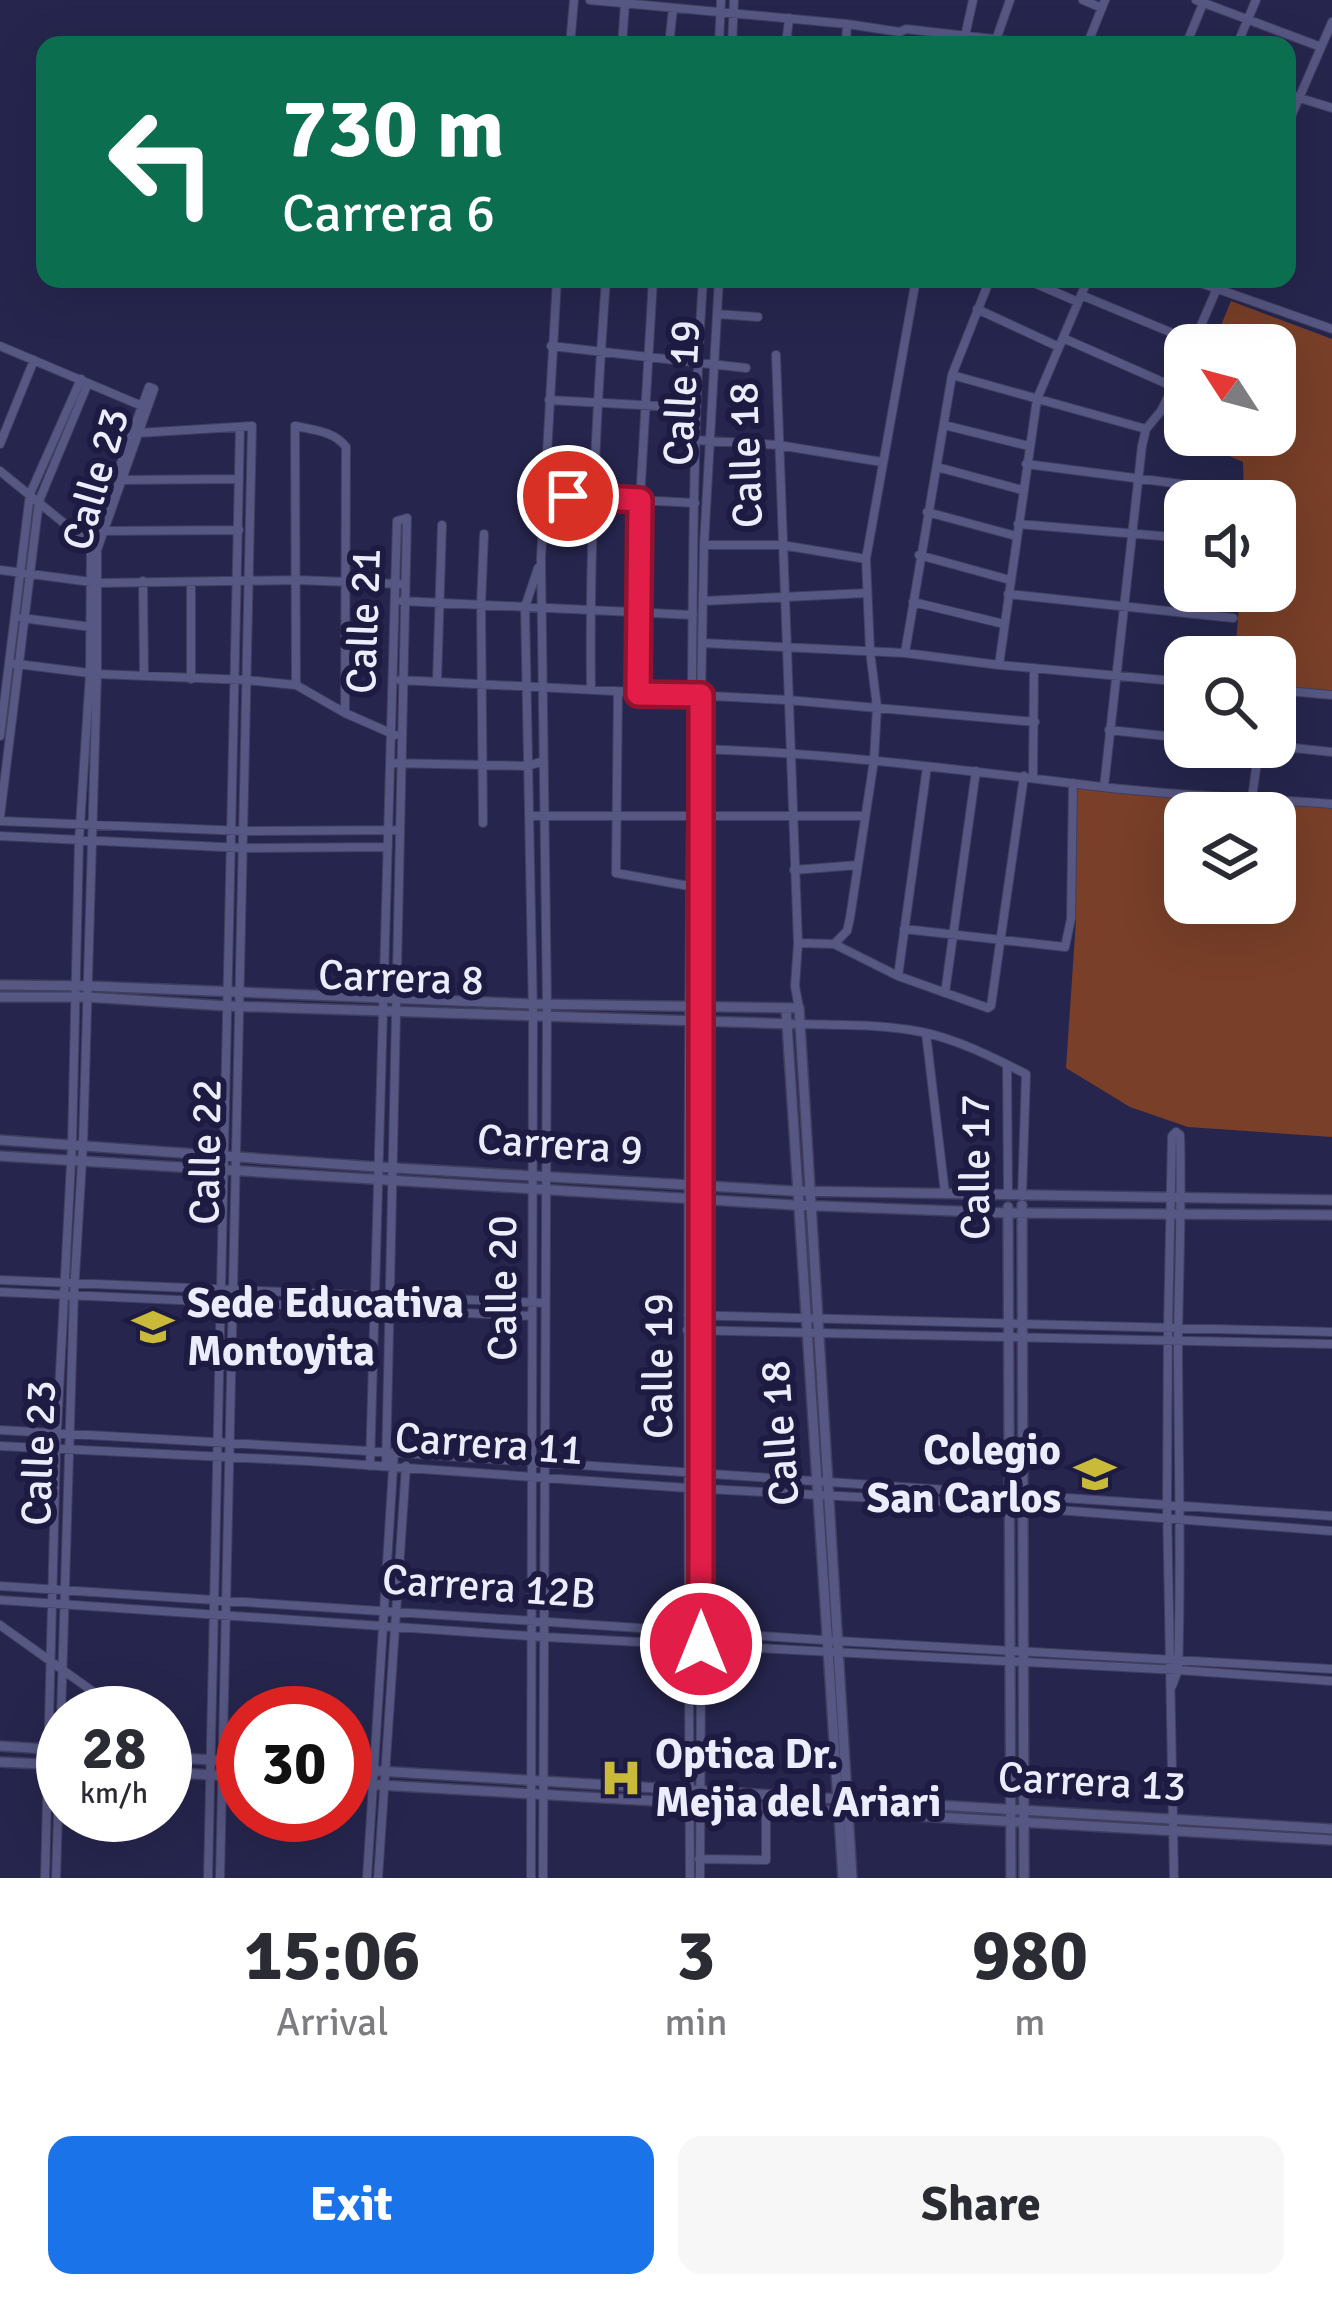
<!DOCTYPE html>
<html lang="en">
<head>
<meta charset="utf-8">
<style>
	:root { --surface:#fff; --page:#f7f7f7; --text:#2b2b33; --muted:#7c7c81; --accent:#1a73e8 }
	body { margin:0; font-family:Signika,sans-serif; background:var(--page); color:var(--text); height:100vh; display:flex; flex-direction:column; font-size:45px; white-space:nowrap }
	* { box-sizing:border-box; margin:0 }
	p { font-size:39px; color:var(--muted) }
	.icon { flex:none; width:66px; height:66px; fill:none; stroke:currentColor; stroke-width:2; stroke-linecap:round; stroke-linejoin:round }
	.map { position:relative; height:1878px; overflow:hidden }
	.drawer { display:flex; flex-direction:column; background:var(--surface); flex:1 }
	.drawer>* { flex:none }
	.guide { position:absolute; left:36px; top:36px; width:1260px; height:252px; border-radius:24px; box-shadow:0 12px 48px #0002; background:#0b6e4f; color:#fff; overflow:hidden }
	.needle { width:78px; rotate:306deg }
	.tools { position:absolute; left:1164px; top:324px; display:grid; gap:24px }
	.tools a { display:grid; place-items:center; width:132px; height:132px; border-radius:24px; background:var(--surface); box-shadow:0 12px 48px #0002; font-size:60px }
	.speed { position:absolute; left:36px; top:1686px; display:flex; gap:24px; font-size:60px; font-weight:700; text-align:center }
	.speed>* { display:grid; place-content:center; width:156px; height:156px; border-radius:50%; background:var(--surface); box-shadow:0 12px 48px #0002; line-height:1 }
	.speed small { font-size:30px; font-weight:400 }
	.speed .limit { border:18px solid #d22; background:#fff; color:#111 }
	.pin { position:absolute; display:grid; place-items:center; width:102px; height:102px; color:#fff; margin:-51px; border:6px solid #fff; border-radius:50%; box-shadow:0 3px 12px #0007 }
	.me { position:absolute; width:132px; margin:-66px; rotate:0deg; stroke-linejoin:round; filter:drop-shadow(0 0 9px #0008) }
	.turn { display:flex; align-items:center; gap:42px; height:252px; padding:0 48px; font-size:54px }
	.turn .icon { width:156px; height:156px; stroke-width:2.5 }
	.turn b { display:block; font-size:84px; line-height:102px }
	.eta { display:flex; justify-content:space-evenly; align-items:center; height:204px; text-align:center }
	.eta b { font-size:72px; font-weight:700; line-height:84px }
	.primary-button { display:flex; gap:24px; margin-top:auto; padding:24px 48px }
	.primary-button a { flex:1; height:138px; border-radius:24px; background:var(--accent); color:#fff; font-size:48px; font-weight:700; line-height:138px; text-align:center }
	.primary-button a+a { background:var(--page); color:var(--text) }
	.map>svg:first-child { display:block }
</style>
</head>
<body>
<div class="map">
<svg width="1332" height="1878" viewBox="0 0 1332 1878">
	<rect width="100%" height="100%" fill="#26254d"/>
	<!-- green -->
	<path fill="#793f28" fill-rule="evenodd" d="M1231,301L1332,339V692L1275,686V657H1235L1240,591H1275V501H1244L1243,462L1177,433L1185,413V435H1275V345H1213Z
		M1074,783L1332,805V1137L1188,1127L1130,1107L1066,1068L1076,920ZM1185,813H1275V903H1185Z"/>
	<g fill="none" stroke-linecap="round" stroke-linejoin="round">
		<!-- street casing -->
		<g stroke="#403e5f" stroke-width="10">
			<path id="street" d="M590,0L847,24L900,32L906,29L1046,45
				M1083,0L1102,8
				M1196,0L1321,47
				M997,37L1010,0
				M570,45L574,0
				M622,45L625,3
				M669,45L673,8
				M719,45L721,0
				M732,45L734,0
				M786,45L789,18
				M846,45L847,24
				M963,45L973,0
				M1087,45L1105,0
				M1186,45L1204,1
				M1237,45L1256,0
				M1287,94L1332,108
				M1287,126L1332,22
				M1025,279L1078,302
				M1189,279L1332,329
				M1081,295L1194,342
				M977,309L1059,347
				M717,314L758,317
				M1063,338L1174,387
				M1193,344L1221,279
				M0,346L142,406
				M551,346L746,368
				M776,355L798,943L795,986L799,1008
				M952,375L1146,429
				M549,400L696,408
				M944,425L1029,446
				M138,433L252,426L220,1878
				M696,440L778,445L882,462
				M0,444L34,360
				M1026,464L1243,492
				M937,467L1022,490
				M0,471L92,546
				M122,480L239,479
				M543,495L695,503
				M927,512L1016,536
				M1018,524L1185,538
				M104,531L239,530
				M704,545H782L866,559
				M919,555L1010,580
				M0,570L99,583L297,580L400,584
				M143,581L144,676
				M191,582V679
				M1008,594L1233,618
				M402,601L693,615
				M703,601L867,593
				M913,602L1004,624
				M22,618L91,627
				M702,643L905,653L999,665L1185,682
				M905,653L952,375L990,279
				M9,663L97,674L246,680L296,685L345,713L395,735
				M999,665L1037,399L1088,279
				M400,680L788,700L1035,722
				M437,681L442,525
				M296,685L295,426C313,430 334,431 346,447L345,713
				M591,690C589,553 596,415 606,279
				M1275,690L1332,695
				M618,692L616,873L689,886
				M638,694L640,500L653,279
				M1109,730L1185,738
				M0,736L30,494L81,379
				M1275,746L1332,752
				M700,749C835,753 969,771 1103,787C1179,796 1256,798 1332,804
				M390,763L528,766L543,761
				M1033,777L1034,668
				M1104,787L1142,446L1146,429L1161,411L1185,363
				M1252,798L1259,747
				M530,816H865
				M0,817L39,501L88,383
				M0,821L243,831L400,830
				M483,823L481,605L484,534
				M0,836L242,848L388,847
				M794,870L858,865
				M904,929L1065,947L1071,919L1073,783
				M798,943L834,944L898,976L988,1008L991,1006L1024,776
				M834,944L847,931L850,918L874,760L877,707L870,651L866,559L916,279
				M898,976L927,767
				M945,993L976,771
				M800,1024C841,1025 882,1024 922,1032C959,1040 992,1057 1026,1074L1022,1196
				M926,1033L945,1193
				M1007,1065L1008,1195
				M0,1280L545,1303
				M0,1292L532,1316
				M688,1315L1332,1332
				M687,1330L1332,1344
				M0,1430L386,1452L1332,1516
				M0,1446L308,1461L688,1488L952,1502L1332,1531
				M370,1466L397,521L407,518L386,1466
				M0,1586L838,1641L1332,1669
				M0,1600L544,1637L1178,1670L1332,1681
				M0,1625L123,1713
				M1172,1686L1178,1670C1182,1559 1178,1449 1178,1338C1179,1270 1182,1203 1180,1135L1176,1132L1172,1136L1168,1327L1167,1504L1174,1878
				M165,1743L187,1759
				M699,1859L766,1860V1808
				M45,1878L56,1449L72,1144L79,841L90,673L91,545L149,387L154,389L97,550V674L83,1145L74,1293L56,1878
				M208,1878L240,427
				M367,1878L394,1453
				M378,1878L406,1466
				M531,1878L533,1015L525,607L538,568
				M543,1878L547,1004L541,558L557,279
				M690,1878C688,1524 687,1169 691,815C693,636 691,457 703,279
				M700,1878L703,1186L700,749L704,545L719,279"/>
		</g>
		<!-- secondary casing -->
		<g stroke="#403e5f" stroke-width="12">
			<path id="secondary" d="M0,985L87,986L532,1004L799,1008L852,1878
				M0,997H87L227,1006L792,1024
				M786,1009L843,1878
				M0,1140L378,1167L793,1191L1332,1200
				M0,1156L794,1205L1008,1213L1332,1215
				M1022,1205L1024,1878
				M1008,1207L1011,1878
				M0,1746L63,1750
				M165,1757L243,1762
				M0,1762L63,1765
				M345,1769L1332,1829
				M165,1772L243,1777
				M345,1783L1332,1840"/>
		</g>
		<!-- street -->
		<use href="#street" stroke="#565783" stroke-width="8"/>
		<!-- secondary -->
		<use href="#secondary" stroke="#565783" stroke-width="9"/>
	</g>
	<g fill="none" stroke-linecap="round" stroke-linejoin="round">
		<!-- route casing -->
		<g stroke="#92132f" stroke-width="30">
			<path id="route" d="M568,496L640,500L638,694L701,695V1644"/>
		</g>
		<!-- route -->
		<use href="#route" stroke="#e11d48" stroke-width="21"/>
	</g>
	<!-- icons -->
	<defs>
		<g id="school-bare" transform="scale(3.24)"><path d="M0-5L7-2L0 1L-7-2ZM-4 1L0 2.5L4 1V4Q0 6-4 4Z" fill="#caba3a" stroke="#1d1b42" stroke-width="2.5" paint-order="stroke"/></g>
		<g id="hospital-bare" transform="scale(3.24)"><path d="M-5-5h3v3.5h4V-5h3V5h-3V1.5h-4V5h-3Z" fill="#caba3a" stroke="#1d1b42" stroke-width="2.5" paint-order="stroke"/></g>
	</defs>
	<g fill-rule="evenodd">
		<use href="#school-bare" x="153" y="1327"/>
		<use href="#school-bare" x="1095" y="1474"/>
		<use href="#hospital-bare" x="621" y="1778"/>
	</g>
	<g text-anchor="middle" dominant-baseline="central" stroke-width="12" stroke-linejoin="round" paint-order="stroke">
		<!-- street labels -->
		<g font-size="42" fill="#ebedfd" stroke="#1d1b42">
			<text transform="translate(682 393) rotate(-87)">Calle 19</text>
			<text transform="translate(746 455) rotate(-92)">Calle 18</text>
			<text transform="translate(96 479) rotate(-74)">Calle 23</text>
			<text transform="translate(364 621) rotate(-88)">Calle 21</text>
			<text transform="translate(401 978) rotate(2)">Carrera 8</text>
			<text transform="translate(560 1145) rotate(4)">Carrera 9</text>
			<text transform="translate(206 1152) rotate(-89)">Calle 22</text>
			<text transform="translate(975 1167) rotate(-90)">Calle 17</text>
			<text transform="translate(502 1288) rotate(-90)">Calle 20</text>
			<text transform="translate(658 1366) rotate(-90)">Calle 19</text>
			<text transform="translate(780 1433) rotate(-94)">Calle 18</text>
			<text transform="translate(489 1444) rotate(4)">Carrera 11</text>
			<text transform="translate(39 1453) rotate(-88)">Calle 23</text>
			<text transform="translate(489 1587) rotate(4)">Carrera 12B</text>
			<text transform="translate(1092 1782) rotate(3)">Carrera 13</text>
		</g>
		<!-- poi labels -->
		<g font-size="42" font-weight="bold" fill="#ebedfd" stroke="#1d1b42" text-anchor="start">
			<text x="187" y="1303">Sede Educativa<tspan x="187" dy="48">Montoyita</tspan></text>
			<text x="1061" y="1450" text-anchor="end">Colegio<tspan x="1061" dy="48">San Carlos</tspan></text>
			<text x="655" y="1754">Optica Dr.<tspan x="655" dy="48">Mejia del Ariari</tspan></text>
		</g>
	</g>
</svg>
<div class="tools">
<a><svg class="needle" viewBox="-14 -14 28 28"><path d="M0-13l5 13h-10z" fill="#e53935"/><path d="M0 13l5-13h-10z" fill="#7c7c81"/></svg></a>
<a><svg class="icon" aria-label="sound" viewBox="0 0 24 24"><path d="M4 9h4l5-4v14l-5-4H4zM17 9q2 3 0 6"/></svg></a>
<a><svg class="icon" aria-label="search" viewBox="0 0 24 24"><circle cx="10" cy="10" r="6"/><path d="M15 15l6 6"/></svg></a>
<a><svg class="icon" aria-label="layers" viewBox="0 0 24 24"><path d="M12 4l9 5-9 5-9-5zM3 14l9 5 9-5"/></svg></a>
</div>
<div class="speed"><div>28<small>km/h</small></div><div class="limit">30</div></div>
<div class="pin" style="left:568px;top:496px;background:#d93025"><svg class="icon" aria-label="arrive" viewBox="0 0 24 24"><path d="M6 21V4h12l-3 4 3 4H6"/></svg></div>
<svg class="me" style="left:701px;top:1644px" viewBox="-20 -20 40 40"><circle r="17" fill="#e11d48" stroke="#fff" stroke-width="3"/><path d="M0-11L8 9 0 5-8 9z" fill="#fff"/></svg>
<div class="guide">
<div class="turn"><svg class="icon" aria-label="left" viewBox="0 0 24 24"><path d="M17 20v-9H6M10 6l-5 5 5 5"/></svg><div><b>730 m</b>Carrera 6</div></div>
</div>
</div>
<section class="drawer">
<div class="eta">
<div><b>15:06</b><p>Arrival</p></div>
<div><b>3</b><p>min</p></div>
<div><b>980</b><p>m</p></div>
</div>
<div class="primary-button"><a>Exit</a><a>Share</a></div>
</section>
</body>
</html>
